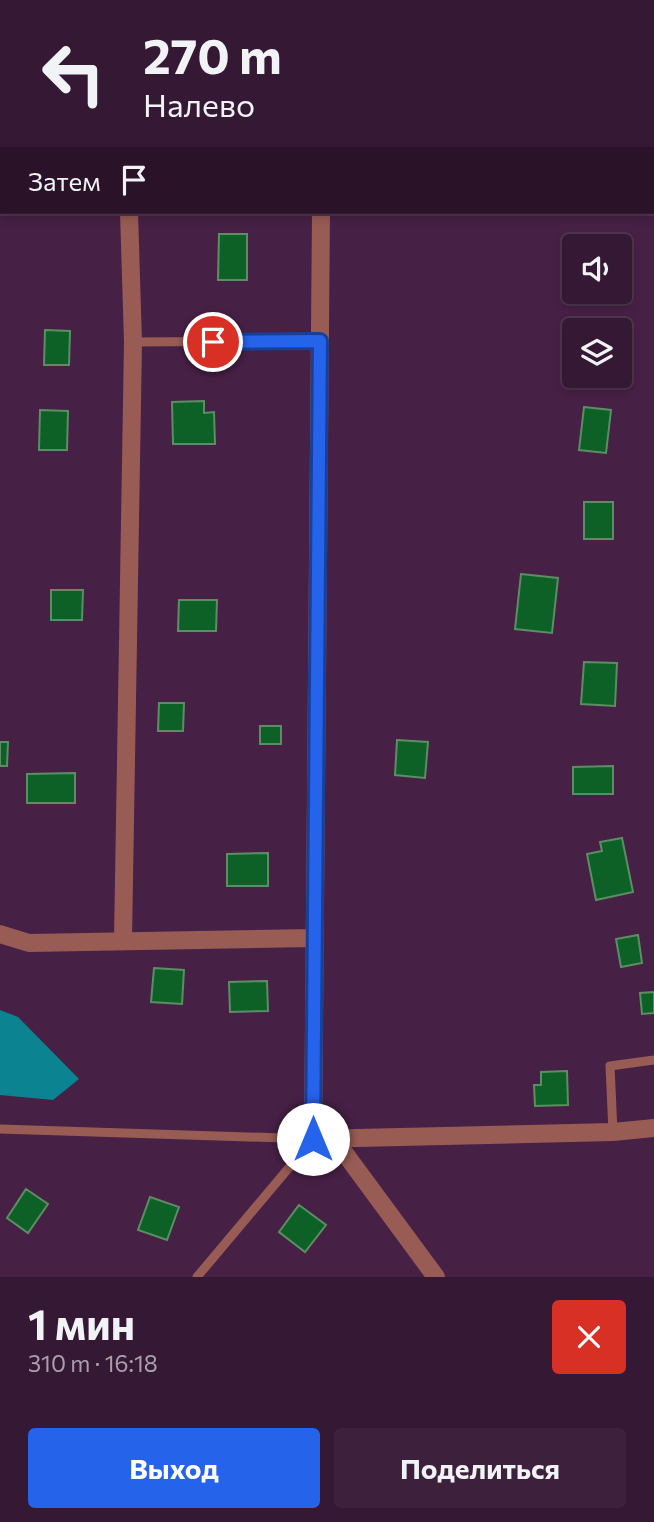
<!DOCTYPE html>
<html lang="ru">
<head>
<meta charset="utf-8">
<style>
	:root { --surface:#351834; --page:#3d213c; --text:#f1f3f6; --muted:#aaa0ac; --line:#4f374f; --accent:#2563eb }
	body { margin:0; font-family:Commissioner,sans-serif; background:var(--page); color:var(--text); height:100vh; display:flex; flex-direction:column; font-size:26px; white-space:nowrap }
	* { box-sizing:border-box; margin:0 }
	p { font-size:23px; color:var(--muted) }
	.icon { flex:none; width:38px; height:38px; fill:none; stroke:currentColor; stroke-width:2; stroke-linecap:round; stroke-linejoin:round }
	.map { position:relative; height:1277px; overflow:hidden }
	.details { display:flex; flex-direction:column; background:var(--surface); flex:1 }
	.details>* { flex:none }
	.hud { position:absolute; left:0px; top:0px; width:654px; height:214px; box-shadow:0 4px 10px #0003,0 0 0 2px var(--line); background:#351834; color:var(--text); overflow:hidden }
	.fabs { position:absolute; left:562px; top:234px; display:grid; gap:14px }
	.fabs a { display:grid; place-items:center; width:70px; height:70px; border-radius:7px; background:var(--surface); box-shadow:0 4px 10px #0003,0 0 0 2px var(--line); font-size:35px }
	.pin { position:absolute; display:grid; place-items:center; width:60px; height:60px; color:#fff; margin:-30px; border:4px solid #fff; border-radius:50%; box-shadow:0 2px 7px #0007 }
	.me { position:absolute; width:77px; margin:-38px; rotate:0deg; stroke-linejoin:round; filter:drop-shadow(0 0 5px #0008) }
	.turn { display:flex; align-items:center; gap:24px; height:147px; padding:0 28px; font-size:32px }
	.turn .icon { width:91px; height:91px; stroke-width:2.5 }
	.turn b { display:block; font-size:49px; line-height:60px }
	.then { display:flex; align-items:center; height:66px; padding:0 28px; background:#0003; gap:14px; font-size:26px }
	.round { display:grid; place-items:center; flex:none; width:74px; height:74px; border-radius:7px; background:var(--page) }
	.overview { display:flex; align-items:center; justify-content:space-between; height:119px; padding:0 28px }
	h1 { font-size:42px; font-weight:700; line-height:52px }
	.cta { display:flex; gap:14px; margin-top:auto; padding:14px 28px }
	.cta a { flex:1; height:80px; border-radius:7px; background:var(--accent); color:#fff; font-size:28px; font-weight:700; line-height:80px; text-align:center }
	.cta a+a { background:var(--page); color:var(--text) }
	.map>svg:first-child { display:block }
</style>
</head>
<body>
<div class="map">
<svg width="654" height="1277" viewBox="0 0 654 1277">
	<rect width="100%" height="100%" fill="#472046"/>
	<!-- water -->
	<path fill="#0b8391" d="M0,1010L18,1017L79,1079L53,1100L0,1095Z"/>
	<!-- building -->
	<path fill="#0d6127" stroke="#5d8d64" stroke-width="2" d="M219,234H247V280H218Z
		M582,234L616,235L615,247H581Z
		M585,319L617,322V331H584Z
		M45,330L70,331L69,365H44Z
		M204,401V413L214,412L215,444H173L172,402Z
		M584,407L611,410L606,453L579,450Z
		M40,410L68,411L67,450H39Z
		M584,502H613V539H584Z
		M521,574L558,578L552,633L515,629Z
		M51,590H83L82,620H51Z
		M179,600H217L216,631H178Z
		M584,662L617,663L615,706L581,704Z
		M159,703H184L183,731H158Z
		M260,726H281V744H260Z
		M397,740L428,742L425,778L395,775Z
		M0,742H8L7,766H0Z
		M613,766V794H573V767Z
		M75,773V803H27V774Z
		M622,838L633,892L596,900L587,854L602,851L600,842Z
		M268,853V886H227V854Z
		M638,935L642,963L621,967L616,939Z
		M154,968L184,970L182,1004L151,1002Z
		M267,981L268,1011L230,1012L229,982Z
		M654,992V1013L642,1014L640,993Z
		M567,1071L568,1105L535,1106L534,1085H541V1072Z
		M26,1189L48,1204L28,1233L7,1218Z
		M150,1197L179,1207L167,1240L138,1230Z
		M299,1205L326,1225L305,1252L279,1232Z"/>
	<g fill="none" stroke-linecap="round" stroke-linejoin="round">
		<!-- service -->
		<path stroke="#985c54" stroke-width="9" d="M133,342L320,341
			M0,1129L313,1139
			M613,1132L610,1066L654,1060
			M197,1277L313,1139"/>
		<!-- minor -->
		<path stroke="#985c54" stroke-width="18" d="M124,0V2
			M323,2V0
			M321,212L313,1139L613,1132L654,1128
			M0,934L29,943L314,938
			M123,940L133,342L129,212
			M335,1140L436,1277"/>
	</g>
	<g fill="none" stroke-linecap="round" stroke-linejoin="round">
		<!-- route casing -->
		<g stroke="#184099" stroke-width="18">
			<path id="route" d="M213,342L320,341L313,1139"/>
		</g>
		<!-- route -->
		<use href="#route" stroke="#2563eb" stroke-width="12"/>
	</g>
</svg>
<div class="fabs">
<a><svg class="icon" aria-label="sound" viewBox="0 0 24 24"><path d="M4 9h4l5-4v14l-5-4H4zM17 9q2 3 0 6"/></svg></a>
<a><svg class="icon" aria-label="layers" viewBox="0 0 24 24"><path d="M12 4l9 5-9 5-9-5zM3 14l9 5 9-5"/></svg></a>
</div>
<div class="pin" style="left:213px;top:342px;background:#d93025"><svg class="icon" aria-label="arrive" viewBox="0 0 24 24"><path d="M6 21V4h12l-3 4 3 4H6"/></svg></div>
<svg class="me" style="left:313px;top:1139px" viewBox="-20 -20 40 40"><circle r="19" fill="#fff"/><path d="M0-13L10 11 0 6-10 11z" fill="#2563eb"/></svg>
<div class="hud">
<div class="turn"><svg class="icon" aria-label="left" viewBox="0 0 24 24"><path d="M17 20v-9H6M10 6l-5 5 5 5"/></svg><div><b>270 m</b>Налево</div></div>
<div class="then">Затем<svg class="icon" aria-label="arrive" viewBox="0 0 24 24"><path d="M6 21V4h12l-3 4 3 4H6"/></svg></div>
</div>
</div>
<section class="details">
<div class="overview"><div><h1>1 мин</h1><p>310 m · 16:18</p></div><a class="round" style="background:#d93025;color:#fff"><svg class="icon" aria-label="close" viewBox="0 0 24 24"><path d="M6 6l12 12M18 6L6 18"/></svg></a></div>
<div class="cta"><a>Выход</a><a>Поделиться</a></div>
</section>
</body>
</html>
